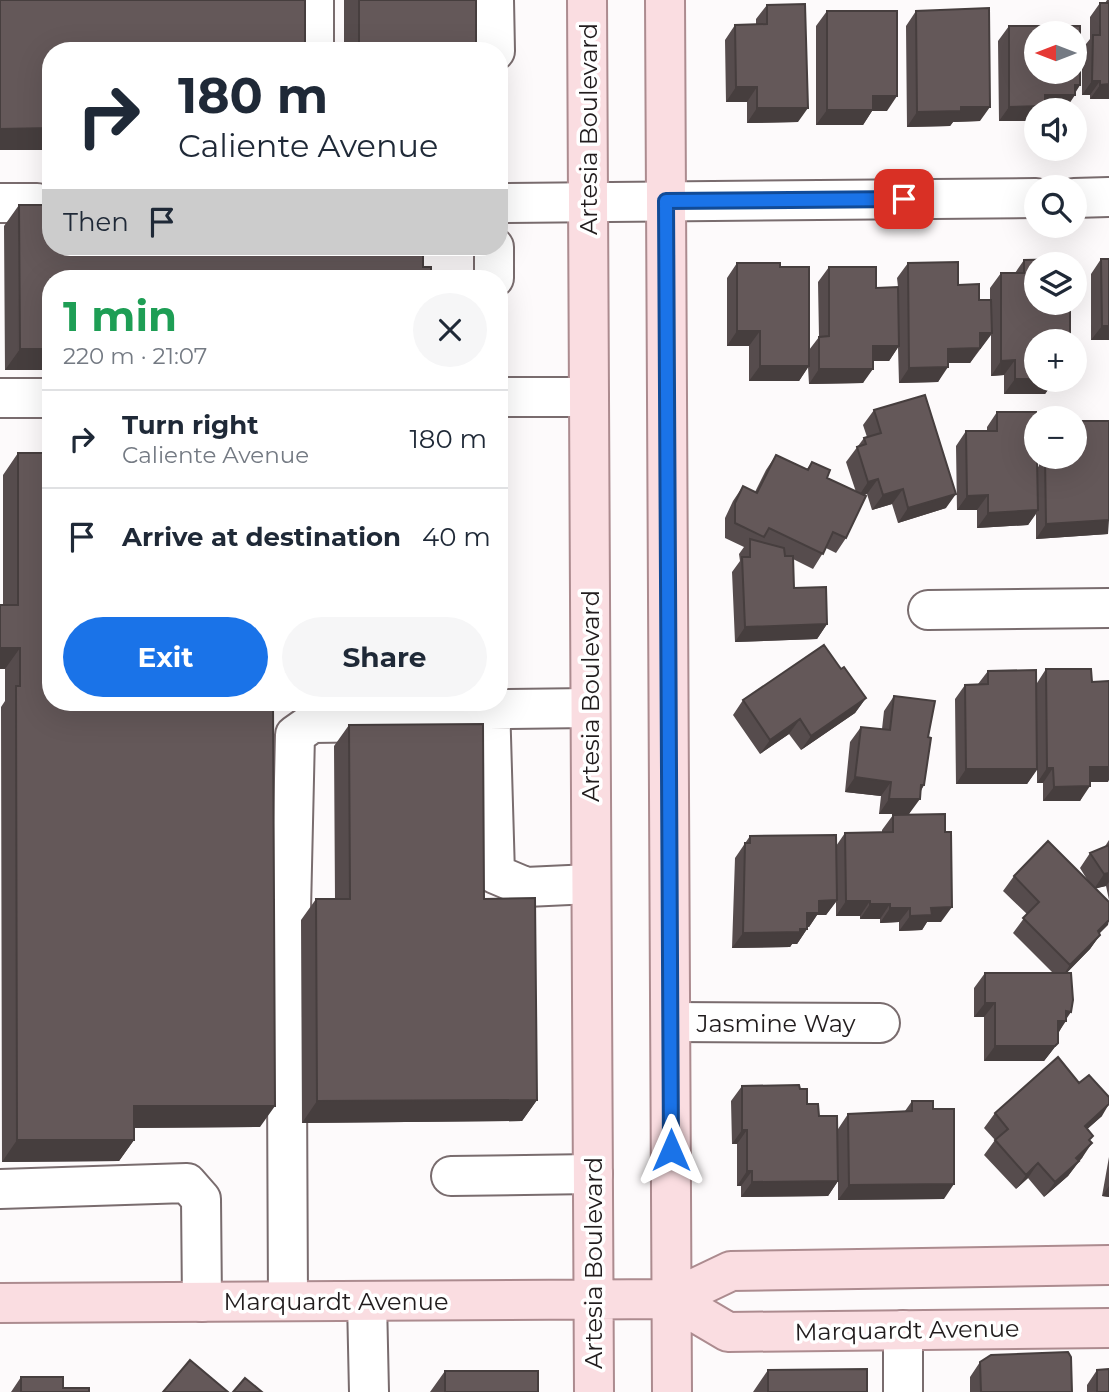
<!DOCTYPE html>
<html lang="en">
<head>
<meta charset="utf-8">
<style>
	:root { --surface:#fff; --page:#f6f6f7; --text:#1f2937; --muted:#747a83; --line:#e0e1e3; --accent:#1a73e8 }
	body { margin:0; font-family:Montserrat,sans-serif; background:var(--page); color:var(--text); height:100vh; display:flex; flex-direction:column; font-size:26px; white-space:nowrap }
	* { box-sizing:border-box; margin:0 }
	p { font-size:23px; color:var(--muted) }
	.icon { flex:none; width:38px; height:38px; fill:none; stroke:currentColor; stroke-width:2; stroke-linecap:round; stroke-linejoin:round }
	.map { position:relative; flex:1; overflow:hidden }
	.panel { position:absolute; left:42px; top:270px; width:466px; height:441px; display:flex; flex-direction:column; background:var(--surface); border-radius:28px; box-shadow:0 7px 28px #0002 }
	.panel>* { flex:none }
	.hud { position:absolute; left:42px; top:42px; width:466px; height:214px; border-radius:28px; box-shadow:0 7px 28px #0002; background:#fff; color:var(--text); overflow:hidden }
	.needle { width:46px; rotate:270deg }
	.tools { position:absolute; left:1024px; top:21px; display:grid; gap:14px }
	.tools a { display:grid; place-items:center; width:63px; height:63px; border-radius:50%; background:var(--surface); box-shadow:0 7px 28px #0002; font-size:35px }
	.pin { position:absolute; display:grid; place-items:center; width:60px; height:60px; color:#fff; margin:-30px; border-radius:14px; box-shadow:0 4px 10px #0006 }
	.me { position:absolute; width:77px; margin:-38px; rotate:0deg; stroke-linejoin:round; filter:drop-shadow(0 0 5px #0008) }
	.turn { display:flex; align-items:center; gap:24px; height:147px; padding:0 21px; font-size:32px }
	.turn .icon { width:91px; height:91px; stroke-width:2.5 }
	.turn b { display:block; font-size:49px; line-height:60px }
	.then { display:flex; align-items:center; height:66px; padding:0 21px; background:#0003; gap:14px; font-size:26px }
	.round { display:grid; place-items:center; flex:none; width:74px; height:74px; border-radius:37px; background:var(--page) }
	.summary { display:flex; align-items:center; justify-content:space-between; height:119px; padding:0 21px }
	h1 { font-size:42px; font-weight:700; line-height:52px; color:#1e9e55 }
	.cta { display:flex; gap:14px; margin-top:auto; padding:14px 21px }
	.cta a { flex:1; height:80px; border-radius:42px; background:var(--accent); color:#fff; font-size:28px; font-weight:700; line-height:80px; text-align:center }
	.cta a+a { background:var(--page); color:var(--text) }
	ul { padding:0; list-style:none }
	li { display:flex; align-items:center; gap:21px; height:98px; padding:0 21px; border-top:2px solid var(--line) }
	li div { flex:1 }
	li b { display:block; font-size:26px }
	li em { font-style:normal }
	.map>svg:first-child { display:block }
</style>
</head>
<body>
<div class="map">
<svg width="1109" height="1392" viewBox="0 0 1109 1392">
	<rect width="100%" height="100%" fill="#fdfafb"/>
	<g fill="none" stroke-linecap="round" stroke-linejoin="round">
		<!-- minor casing -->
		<g stroke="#796c6e" stroke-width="42">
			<path id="minor" d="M314,0V51
				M494,0L495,51
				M1074,198L1109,197
				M0,203H37
				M499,203L1036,198
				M494,278V247
				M499,397H589
				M0,398H51
				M928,610L1109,608
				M490,702L495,874L526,887L591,884
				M671,1022L880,1023
				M451,1176L593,1174
				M0,1189L187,1183L201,1199L202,1302
				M288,1301L287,1085L295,735L312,723L389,722L428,710L590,708
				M367,1301L369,1392
				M903,1392V1330"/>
		</g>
		<!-- major casing -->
		<g stroke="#ac8b8f" stroke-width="42">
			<path id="major" d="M587,0L594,1392
				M665,0L672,1392
				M672,1299L728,1332L1109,1328
				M0,1303L672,1299L731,1271L1109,1265"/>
		</g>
		<!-- minor -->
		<use href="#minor" stroke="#fff" stroke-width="38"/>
		<!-- major -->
		<use href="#major" stroke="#fadde1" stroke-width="38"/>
	</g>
	<!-- wall -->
	<path fill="#564c4d" d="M344,0H476V51H344Z
		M1107,0H1109V99H1090V95H1082V49L1090,39V17L1100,3H1105Z
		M767,5L798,122L747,123V102H726L725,40L735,25L756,24V19Z
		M827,11L887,111H872L863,125H816V26Z
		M916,11L980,121L953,122L950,126L907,127L906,26Z
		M1009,26L1080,85L1065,110H1036V119L1035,121H999L998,41Z
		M19,205L51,247H428L423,254L51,370H5L4,226Z
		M1101,259L1109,340H1091V274Z
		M1024,260L1036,380H1055L1045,394H1004V375L991,376V335L970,363H948L938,382L899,383L898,347L889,361H873L863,383L809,384L808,367L799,381H749V346H727V278L737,263L780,267L809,350L819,337L818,282L829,267L876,288L898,287L897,278L908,263L958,285L979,300H990V288L1001,273H1015Z
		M874,410L946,508L898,523L892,504L872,510L867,494L863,495L846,538L836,553L826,548L813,569L793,559L794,588L827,624L817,639L735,642L732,572L740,561L739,554L744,547L725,538V518L733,501L743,486L755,492L766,470L776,455L807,469L812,462L827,478L856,492L846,462L864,438L867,437L863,425Z
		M997,412L1037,468L1039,466V457H1074L1108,534L1036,539V514L1028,525L977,528V510H957L956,446L966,431H987V427Z
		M18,453L51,702H389L386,706H273L260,1127L134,1128V1140L119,1161L2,1162L1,707L5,701V669H0L3,605V475Z
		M841,669L866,698L855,713L801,750L789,734L760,754L733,715L743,700Z
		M1046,669L1092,682L1108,782H1090L1080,801H1043V783H1037V770L1027,784H956L955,699L965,685L978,684L988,671L1037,683Z
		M894,696L928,737L924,785L909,814H879L881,796L845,792L850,742L861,727L882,729L884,711Z
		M349,725L484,899L537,1100L522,1121L302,1123L301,920L316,899H335L334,746Z
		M893,815L941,922H927L922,930L899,931V922L880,923V919H860V916H836V902L826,915H817L809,927H807V929L797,944H792L790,947L732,948L735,858L750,836L836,846L845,833L882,832V830Z
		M1109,840V900L1106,886L1096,888L1100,935L1090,949L1066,973V1019L1058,1034V1043L1044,1061H984V1017H974V988L985,973H1053L1013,933L1027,914L1003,891L1014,876L1088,881L1080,868L1090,853L1104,848Z
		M742,1086L807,1104L819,1116L838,1181L828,1196L741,1197V1186H737V1144H732L731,1101Z
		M912,1101L933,1109L944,1199L838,1200V1129L848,1114L905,1111Z
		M995,1113L1102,1116L1087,1129L1090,1141L1082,1158L1068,1176L1044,1197L1028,1178L1016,1189L984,1155L995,1140L984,1128Z
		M1109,1157V1197L1102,1196Z
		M980,1362L1072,1392H970V1377Z
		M768,1370L867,1392H753Z
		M1097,1370L1109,1392H1087V1385Z
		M445,1371L538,1392H430Z
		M21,1377L63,1388L89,1392H11Z"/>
	<!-- shaded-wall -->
	<path fill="#463e3e" d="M1092,81H1100L1090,95H1082Z
		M1109,84V99H1090L1100,85Z
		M1075,85H1080L1073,95H1075L1065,110H1036V119L1035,121H999L1009,107Z
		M736,87H757L747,102H726Z
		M873,96H897L887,111H872L863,125H816L827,110Z
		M961,107H990L980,121L953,122L950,126L907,127L917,112Z
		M757,108H808L798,122L747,123Z
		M51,128V150H0V129Z
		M419,247H428L416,263Z
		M1102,326H1109V340H1091Z
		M737,331H760L749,346H727Z
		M980,333H992L981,348H970Z
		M873,346H899L889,361H863Z
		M980,348L970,363H938L948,349Z
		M20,349H51V370H5Z
		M1015,360L1004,375L991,376L1001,361Z
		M760,366H809L799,381H749Z
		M948,367L938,382L899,383L909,368Z
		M819,369H873L863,383L809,384Z
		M1015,379H1036L1055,380L1045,394H1004Z
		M878,479L867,494L858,497L868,482Z
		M903,489L892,504L872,510L883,495Z
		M956,494L946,508L898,523L908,508Z
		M988,495L977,510H957L967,496Z
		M1038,510L1028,525L977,528L988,513Z
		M1109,520L1108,534L1036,539L1046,524Z
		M827,624L817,639L735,642L745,627Z
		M0,648H20L5,669H0Z
		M866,698L855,713L801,750L811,736Z
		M262,702H389L386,706H258Z
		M800,719L789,734L760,754L770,740Z
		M1090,767H1109V780L1108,782H1080Z
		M1047,768H1053L1043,783H1037Z
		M966,769H1037L1027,784H956Z
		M855,777L891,782L881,796L845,792Z
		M921,785H924L915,799H920L909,814H879L889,799Z
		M1090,786L1080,801H1043L1054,787Z
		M1109,873V882L1106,886L1094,889L1104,874Z
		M837,900L826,915H817L809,927L797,928L807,913L819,901Z
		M846,901H870L860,916H836Z
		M870,904H890L880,919H860Z
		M952,907L941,922H927L922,930L899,931L910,916L931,908Z
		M890,908H910L899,922L880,923Z
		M1109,920L1108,925L1087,946L1098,931Z
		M807,929L797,944H792L790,947L732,948L743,933Z
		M1100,935L1090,949L1060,980L1070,965Z
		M985,1003H995L984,1017H974Z
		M1066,1011L1071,1012L1065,1021H1066L1056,1036L1058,1021Z
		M1058,1043L1044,1061H984L995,1046Z
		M537,1100L522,1121L302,1123L317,1101Z
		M1109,1104L1102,1116L1074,1141L1085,1126Z
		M134,1106H275L260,1127L119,1128Z
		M742,1130H747L737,1144H732Z
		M17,1140H134L119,1161L2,1162Z
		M1092,1143L1082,1158L1065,1173L1076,1158Z
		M1079,1161L1068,1176L1044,1197L1055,1182Z
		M1038,1163L1028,1178L1016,1189L1026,1175Z
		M747,1171H752L741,1186H737Z
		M838,1181L828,1196L741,1197L752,1182Z
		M954,1184L944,1199L838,1200L849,1185Z
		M1109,1186V1197L1102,1196Z"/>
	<!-- building -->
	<path fill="#645859" stroke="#463e3e" stroke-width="2" fill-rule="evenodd" d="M0,0H305V51H51V128L0,129Z
		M359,0H476V51H359Z
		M1100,3H1109V84L1100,85V81H1092L1093,35H1100Z
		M805,4L808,108H757V87H736L735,25L767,24V5Z
		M989,8L990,107H961V111L917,112L916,11Z
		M827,11H897V96H873V110H827Z
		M1009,26H1080V85H1075V95H1045V106L1009,107ZM1036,33H1074V72H1036Z
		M19,205H51V247H423V267H431V278H51V349H20Z
		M1070,259V264H1036V303H1070V341H1036V379H1015V360L1001,361V273H1024V260Z
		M1101,259H1109V326H1102Z
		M958,262V285L979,284V300H991L992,333H980V348L948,349V367L909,368L908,263Z
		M737,263H780V267H809V366H760V331H737Z
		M829,267H876V288L898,287L899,346H873V369H819V337L829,336Z
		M925,395L956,494L908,508L903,489L883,495L878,479L868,482L857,447L866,444L864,438L881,433L874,410Z
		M997,412H1036V457H1037L1038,510L988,513V495L967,496L966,431H997Z
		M1074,421H1109V520L1046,524L1045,457H1074Z
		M18,453H51V702H273L275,1106H134V1140H17L16,686H20V648H0V605H18Z
		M776,455L808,470L812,462L830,470L827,478L866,496L846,538L833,532L823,554L769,528L764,537L735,523V503L743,486L757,493Z
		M750,539L784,548L785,556H793L794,588L826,587L827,624L745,627L742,557H750Z
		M824,645L841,669L844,667L866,698L811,736L800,719L770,740L743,700Z
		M1046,669H1091L1092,682L1109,681V767H1090V786L1054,787L1053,768H1047Z
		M1036,670L1037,769H966L965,685L988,684V671Z
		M894,696L935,701L928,737L931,738L924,785H921L920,799H889L891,782L855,777L861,727L890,730Z
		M483,724L484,899L535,898L537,1100L317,1101L316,899H350L349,725Z
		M945,814V832H951L952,907L931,908L932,915L910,916V908H890V904H870V901H846L845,833L893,832V815Z
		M836,835L837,900L819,901V913H807V929H800V932L743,933L745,843H750V836Z
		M1048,841L1109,902V920L1098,931L1100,935L1070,965L1023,918L1039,902L1014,876Z
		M1109,845V873L1104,874L1090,853Z
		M985,973H1071L1073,1000L1071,1012L1066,1011V1021H1058V1043L1055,1046H995V1003H985Z
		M1058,1057L1079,1083L1089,1075L1109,1097V1104L1085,1126L1093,1136L1089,1140L1092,1143L1076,1158L1079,1161L1055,1182L1038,1163L1026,1175L995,1140L1008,1129L995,1113Z
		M799,1085L800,1089H807V1104H818L819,1116H837L838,1181L752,1182V1171H747V1130H742V1086Z
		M912,1101H933V1109H954V1184L849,1185L848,1114L912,1111Z
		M1068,1352L1071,1357L1072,1392H981L980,1362L991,1355Z
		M190,1360L228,1392H163Z
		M867,1369V1392H768V1370Z
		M1109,1369V1392H1097V1370Z
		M445,1371H538V1392H445Z
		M21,1377H63V1388H89V1392H21Z
		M245,1378L262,1392H233Z"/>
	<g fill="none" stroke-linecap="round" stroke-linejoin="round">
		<!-- route casing -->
		<g stroke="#114b97" stroke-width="18">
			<path id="route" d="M671,1150L666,201L904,199"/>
		</g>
		<!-- route -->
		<use href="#route" stroke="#1a73e8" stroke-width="12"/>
	</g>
	<g text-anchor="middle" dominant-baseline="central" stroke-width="7" stroke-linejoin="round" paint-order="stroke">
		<!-- street labels -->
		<g font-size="24" fill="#211c1d" stroke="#fff">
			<text transform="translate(588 129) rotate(-90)">Artesia Boulevard</text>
			<text transform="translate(590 696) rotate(-90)">Artesia Boulevard</text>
			<text x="776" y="1023">Jasmine Way</text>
			<text transform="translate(593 1263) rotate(-90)">Artesia Boulevard</text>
			<text x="336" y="1301">Marquardt Avenue</text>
			<text transform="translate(907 1330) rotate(-1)">Marquardt Avenue</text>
		</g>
	</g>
</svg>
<div class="tools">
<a><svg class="needle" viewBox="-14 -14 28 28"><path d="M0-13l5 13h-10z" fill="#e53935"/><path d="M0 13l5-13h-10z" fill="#747a83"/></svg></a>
<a><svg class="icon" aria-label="sound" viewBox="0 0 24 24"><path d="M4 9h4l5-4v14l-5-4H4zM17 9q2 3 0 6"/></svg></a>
<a><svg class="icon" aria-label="search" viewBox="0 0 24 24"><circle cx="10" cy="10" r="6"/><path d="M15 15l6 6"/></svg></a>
<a><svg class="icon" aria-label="layers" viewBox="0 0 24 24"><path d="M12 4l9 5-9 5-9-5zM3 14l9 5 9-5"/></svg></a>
<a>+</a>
<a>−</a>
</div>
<div class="pin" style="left:904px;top:199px;background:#d93025"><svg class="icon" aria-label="arrive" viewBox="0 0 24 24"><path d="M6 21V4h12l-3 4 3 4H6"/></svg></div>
<svg class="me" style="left:671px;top:1150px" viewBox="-20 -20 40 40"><path d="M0-17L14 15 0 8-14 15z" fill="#1a73e8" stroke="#fff" stroke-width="4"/></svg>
<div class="hud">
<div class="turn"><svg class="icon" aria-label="right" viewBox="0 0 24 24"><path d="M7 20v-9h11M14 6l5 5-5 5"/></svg><div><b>180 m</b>Caliente Avenue</div></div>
<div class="then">Then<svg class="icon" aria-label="arrive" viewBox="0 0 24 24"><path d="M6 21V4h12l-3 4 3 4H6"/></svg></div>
</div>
<section class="panel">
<div class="summary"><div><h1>1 min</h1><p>220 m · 21:07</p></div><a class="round"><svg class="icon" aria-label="close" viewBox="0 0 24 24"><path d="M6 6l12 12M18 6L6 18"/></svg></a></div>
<ul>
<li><svg class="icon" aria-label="right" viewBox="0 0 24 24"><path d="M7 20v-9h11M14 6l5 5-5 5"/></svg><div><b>Turn right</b><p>Caliente Avenue</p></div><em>180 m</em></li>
<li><svg class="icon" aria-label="arrive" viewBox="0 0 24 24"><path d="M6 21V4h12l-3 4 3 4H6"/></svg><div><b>Arrive at destination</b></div><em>40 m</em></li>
</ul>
<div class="cta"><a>Exit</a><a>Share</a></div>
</section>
</div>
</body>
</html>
